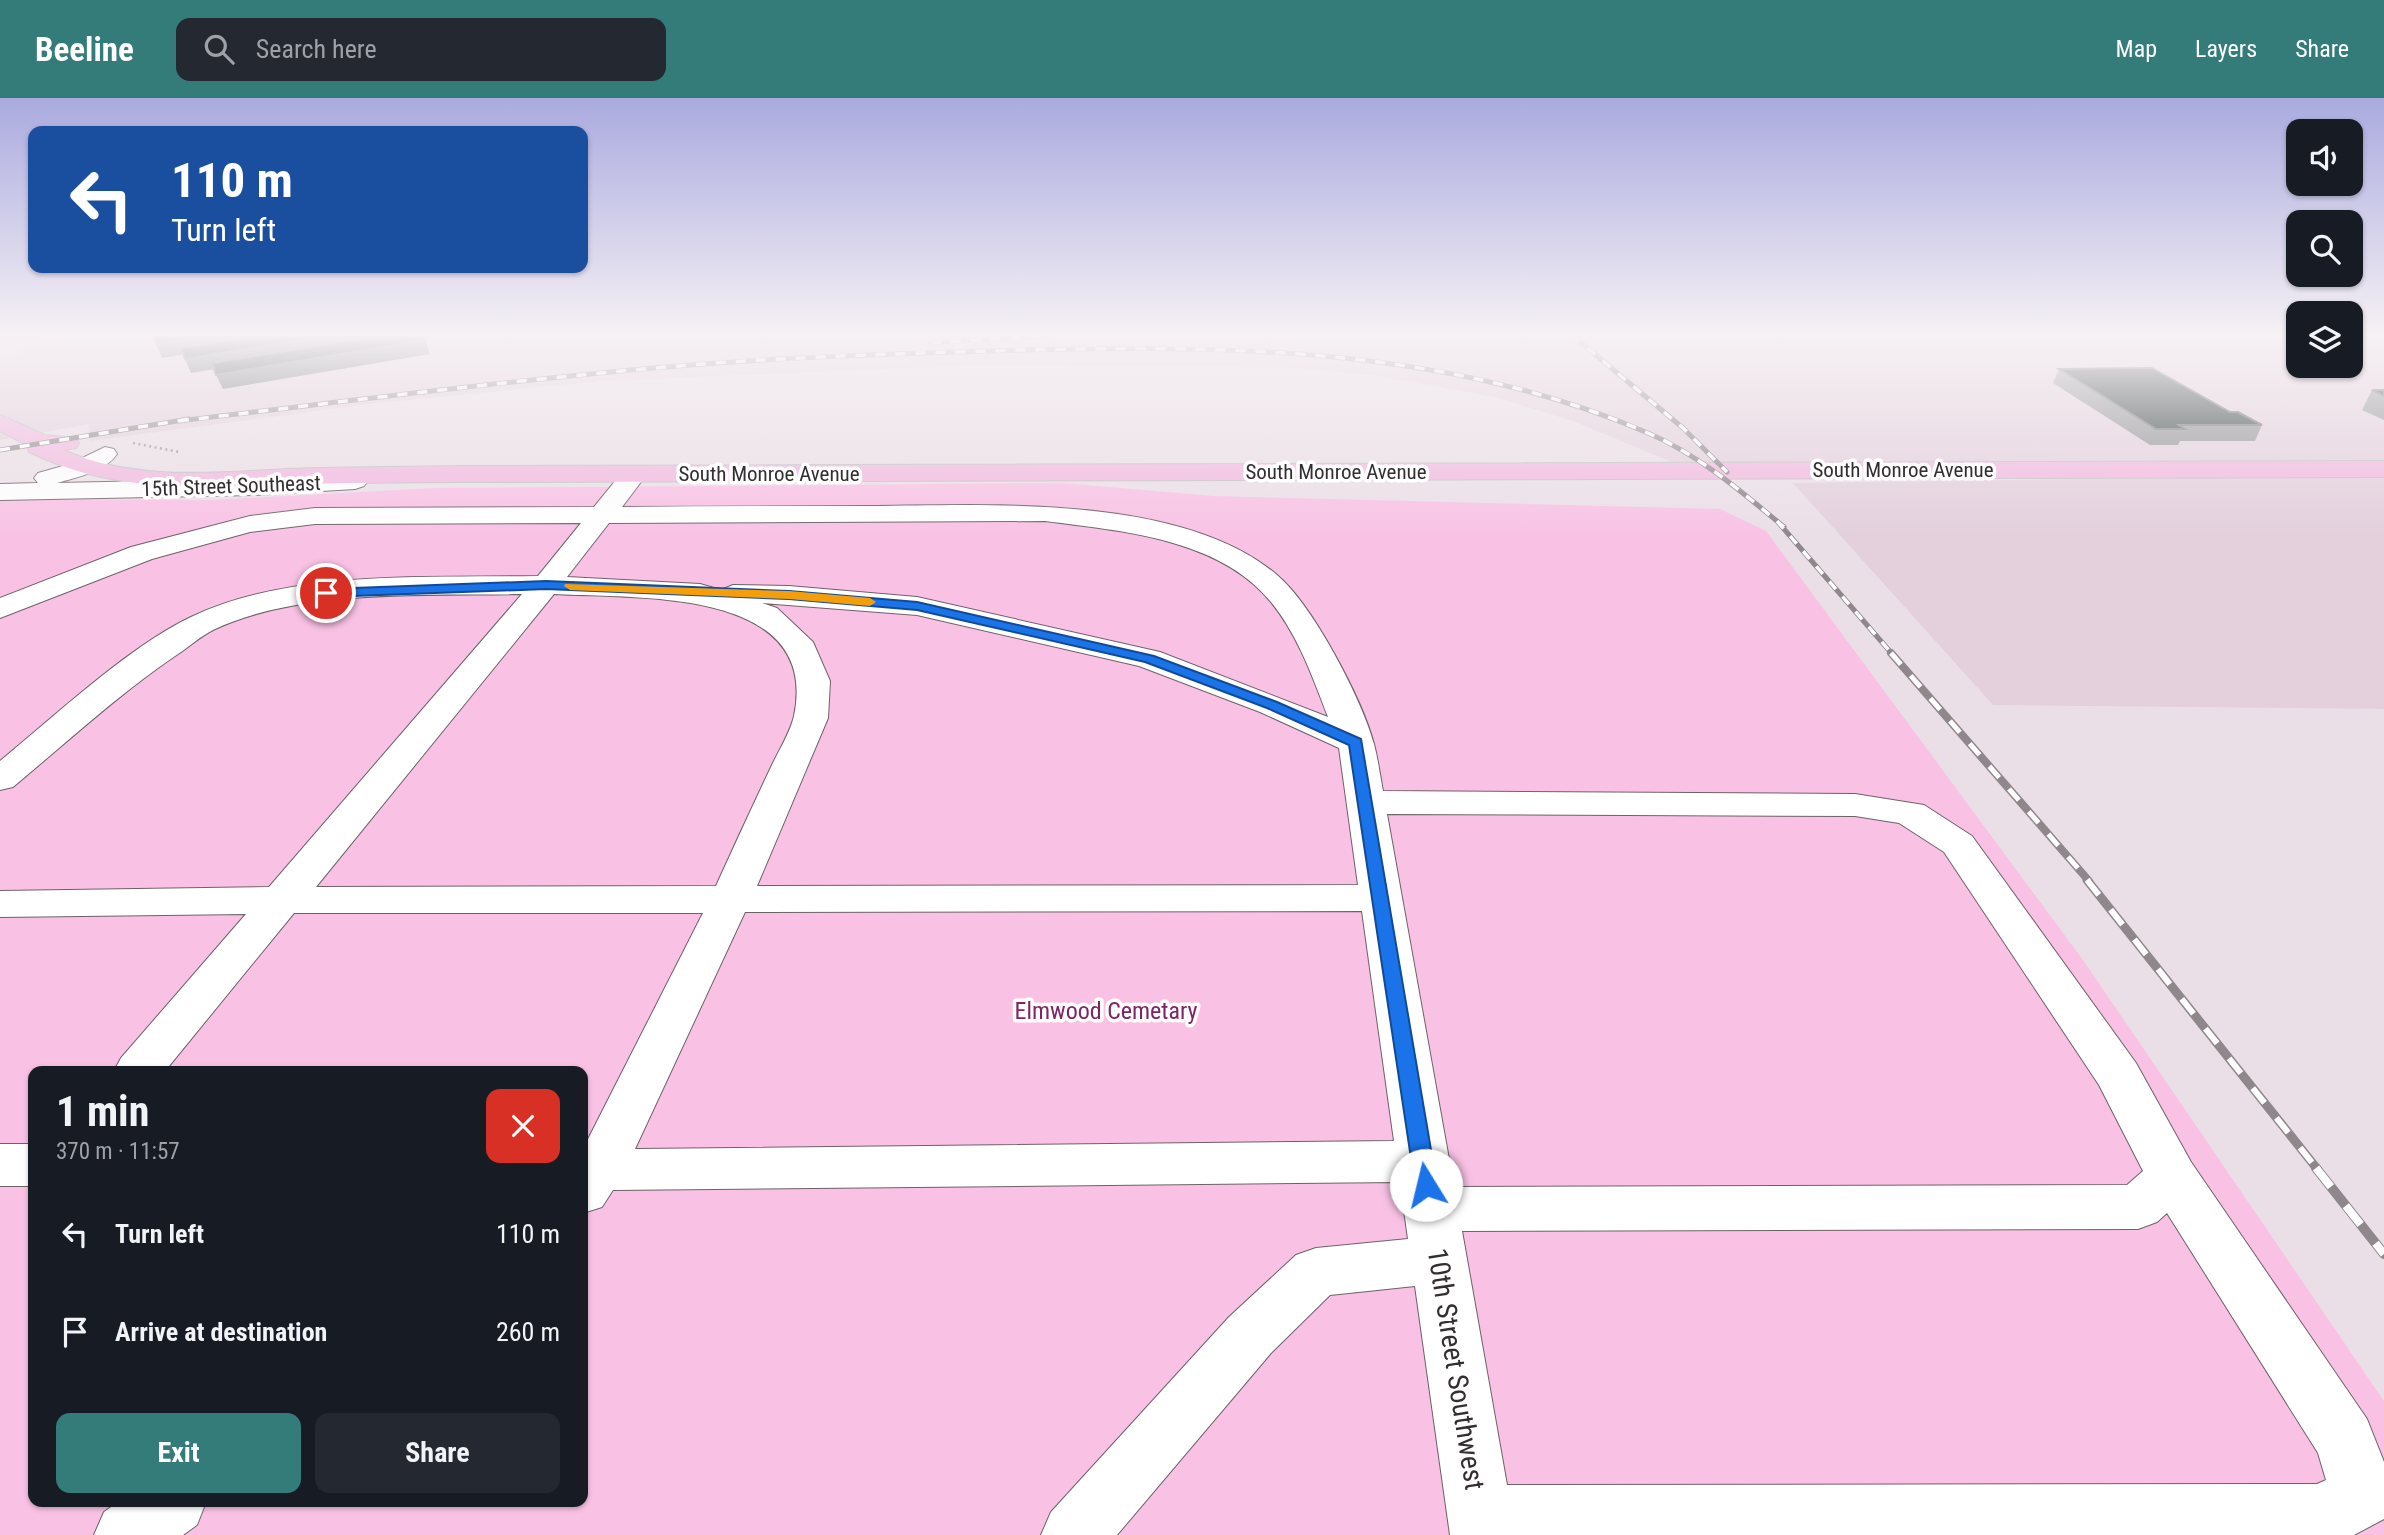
<!DOCTYPE html>
<html lang="en">
<head>
<meta charset="utf-8">
<style>
	:root { --surface:#171b24; --page:#242831; --text:#f1f3f6; --muted:#9ea1a6; --accent:#337c79 }
	body { margin:0; font-family:"Roboto Condensed",sans-serif; background:var(--page); color:var(--text); height:100vh; display:flex; flex-direction:column; font-size:26px; white-space:nowrap }
	* { box-sizing:border-box; margin:0 }
	p { font-size:23px; color:var(--muted) }
	.icon { flex:none; width:38px; height:38px; fill:none; stroke:currentColor; stroke-width:2; stroke-linecap:round; stroke-linejoin:round }
	.map { position:relative; flex:1; overflow:hidden }
	.details { position:absolute; left:28px; top:968px; width:560px; height:441px; display:flex; flex-direction:column; background:var(--surface); border-radius:14px; box-shadow:0 2px 5px #0004 }
	.details>* { flex:none }
	.banner { position:absolute; left:28px; top:28px; width:560px; height:147px; border-radius:14px; box-shadow:0 2px 5px #0004; background:#1a4fa0; color:#fff; overflow:hidden }
	.fabs { position:absolute; left:2286px; top:21px; display:grid; gap:14px }
	.fabs a { display:grid; place-items:center; width:77px; height:77px; border-radius:14px; background:var(--surface); box-shadow:0 2px 5px #0004; font-size:35px }
	.pin { position:absolute; display:grid; place-items:center; width:60px; height:60px; color:#fff; margin:-30px; border:4px solid #fff; border-radius:50%; box-shadow:0 2px 7px #0007 }
	.me { position:absolute; width:77px; margin:-38px; rotate:351deg; stroke-linejoin:round; filter:drop-shadow(0 0 5px #0008) }
	.turn { display:flex; align-items:center; gap:24px; height:147px; padding:0 28px; font-size:32px }
	.turn .icon { width:91px; height:91px; stroke-width:2.5 }
	.turn b { display:block; font-size:49px; line-height:60px }
	.round { display:grid; place-items:center; flex:none; width:74px; height:74px; border-radius:14px; background:var(--page) }
	.headline { display:flex; align-items:center; justify-content:space-between; height:119px; padding:0 28px }
	h1 { font-size:42px; font-weight:700; line-height:52px }
	.primary-button { display:flex; gap:14px; margin-top:auto; padding:14px 28px }
	.primary-button a { flex:1; height:80px; border-radius:14px; background:var(--accent); color:#fff; font-size:28px; font-weight:700; line-height:80px; text-align:center }
	.primary-button a+a { background:var(--page); color:var(--text) }
	ul { padding:0; list-style:none }
	li { display:flex; align-items:center; gap:21px; height:98px; padding:0 28px }
	li div { flex:1 }
	li b { display:block; font-size:26px }
	li em { font-style:normal }
	header { display:flex; align-items:center; gap:42px; box-sizing:border-box; height:98px; padding:0 35px; background:var(--accent); color:#fff }
	header strong { font-size:33px }
	nav { display:flex; gap:38px; margin-inline-start:auto; font-size:24px }
	.search { width:490px; height:63px; background:var(--page); display:flex; align-items:center; gap:18px; box-sizing:border-box; padding:0 24px; border-radius:14px; color:var(--muted); font-size:26px }
	.map>svg:first-child { display:block }
</style>
</head>
<body>
<header>
<strong>Beeline</strong>
<div class="search"><svg class="icon" aria-label="search" viewBox="0 0 24 24"><circle cx="10" cy="10" r="6"/><path d="M15 15l6 6"/></svg>Search here</div>
<nav><a>Map</a><a>Layers</a><a>Share</a></nav>
</header>
<div class="map">
<svg width="2384" height="1437" viewBox="0 0 2384 1437">
	<rect width="100%" height="100%" fill="#ebdfe7"/>
	<!-- built -->
	<path fill="#e3d0dc" d="M68,237H2298V268H2350V237H2384V365H1674L1573,323L1495,299L1371,277L1282,269L975,267L602,283L369,306L90,343L89,326L0,342V261Z
		M2384,377V611L1993,607L1793,385Z"/>
	<!-- green -->
	<path fill="#f9c2e5" fill-rule="evenodd" d="M1062,385L1213,398L1720,411L1766,433L2083,862L2384,1303V1437H0V401L212,402L435,390ZM33,973H583V1404H33Z"/>
	<g fill="none" stroke-linecap="round" stroke-linejoin="round">
		<!-- minor casing -->
		<g stroke="#6d6268" stroke-width="2">
			<path id="minor" d="M105,349L114,351L117,356C105,374 77,379 57,385L253,381L355,375L364,378L368,383L364,388L355,391L253,397L0,402V386L38,385L34,380L38,375L70,366Z
				M634,368L643,371L647,376L622,409C705,408 788,408 871,408C989,407 1182,396 1277,477C1312,506 1362,601 1374,646C1378,661 1380,677 1383,693L1855,696L1924,707L1972,738L2136,965L2191,1064L2367,1321L2384,1364V1421L2354,1437H1450L1415,1188L1330,1197L1271,1255L1117,1437H1041L1051,1414L1229,1219L1296,1157L1316,1150L1408,1141L1400,1084L613,1092L602,1109L583,1115V1051L703,815H294L165,973H114L121,960L246,816L0,819V793L269,789L522,496C425,498 302,490 213,532C201,538 190,548 178,556C120,595 67,644 13,689L0,692V663C55,618 128,549 191,519C292,471 428,480 538,478L581,425L315,426L250,434L152,461L0,520V500L131,449L250,418L315,410L594,409L625,371ZM1045,423C1121,433 1219,440 1271,504C1298,537 1313,580 1328,619L1160,554L917,499L789,488L733,487L721,492L700,486L567,479L609,425ZM554,496C635,501 821,488 794,618C790,635 779,652 772,667C753,707 734,748 716,788L316,789ZM762,505L917,517L1139,568L1260,614L1339,650L1358,787L757,788L828,620L830,583L813,544L777,510ZM1387,716L1855,718L1899,725L1944,754L2099,987L2143,1073L2127,1087L1454,1089ZM1362,813L1394,1043L635,1051L745,814ZM2167,1115L2318,1355L2326,1382L2317,1386L1507,1387L1462,1133L2138,1131L2157,1124Z
				M0,1046H33V1088H0Z
				M118,1404H206L197,1427L183,1437H94L104,1414Z"/>
		</g>
		<!-- major casing -->
		<g stroke="#c2c0c1" stroke-width="2">
			<path id="major" d="M0,317L45,337L76,340L79,345L76,350L64,352C132,383 214,375 286,371C344,369 403,369 462,368L2384,363V379L462,384C407,384 352,385 296,386C202,389 118,397 29,354L27,347L0,333Z"/>
		</g>
		<!-- path -->
		<path stroke="#9a9197" stroke-width="2.5" stroke-dasharray="2 3.5" stroke-linecap="butt" d="M133,345L179,354"/>
		<!-- minor -->
		<use href="#minor" fill="#fff" fill-rule="evenodd"/>
		<!-- major -->
		<use href="#major" fill="#f2b9e0" fill-rule="evenodd"/>
		<!-- rail-far3 casing -->
		<g stroke="#90878d" stroke-width="5">
			<path id="rail-far3" d="M1572,237L1683,330L1727,374
				M931,245L1053,237
				M179,323C349,303 519,281 690,267C789,259 888,256 988,253C1211,247 1439,245 1648,335C1699,357 1742,394 1784,429
				M0,352L189,321
				M1777,423L1893,557"/>
		</g>
		<!-- rail-far2 casing -->
		<g stroke="#90878d" stroke-width="8">
			<path id="rail-far2" d="M1891,555L2089,783"/>
		</g>
		<!-- rail-far1 casing -->
		<g stroke="#90878d" stroke-width="9">
			<path id="rail-far1" d="M2087,782L2318,1072"/>
		</g>
		<!-- rail casing -->
		<g stroke="#90878d" stroke-width="10">
			<path id="rail" d="M2316,1070L2384,1156"/>
		</g>
		<!-- rail-far3 -->
		<use href="#rail-far3" stroke="#fff" stroke-width="3.5" stroke-dasharray="10" stroke-linecap="butt"/>
		<!-- rail-far2 -->
		<use href="#rail-far2" stroke="#fff" stroke-width="5" stroke-dasharray="15" stroke-linecap="butt"/>
		<!-- rail-far1 -->
		<use href="#rail-far1" stroke="#fff" stroke-width="6" stroke-dasharray="19" stroke-linecap="butt"/>
		<!-- rail -->
		<use href="#rail" stroke="#fff" stroke-width="8" stroke-dasharray="24" stroke-linecap="butt"/>
	</g>
	<!-- wall -->
	<path fill="#8c8e91" d="M2059,271L2230,314L2262,327L2255,343H2180L2178,347H2150L2053,285Z
		M2372,292H2384V322L2362,312Z"/>
	<!-- shaded-wall -->
	<path fill="#676d6f" d="M214,237H307L162,260L156,246Z
		M331,237H393L395,241L191,275L185,261Z
		M425,242L430,256L223,291L216,277Z"/>
	<!-- building -->
	<path fill="#2e3c3b" stroke="#676d6f" stroke-width="2" d="M153,237H214L156,246Z
		M261,237H331L185,261L181,250Z
		M383,237H421L425,242L216,277L212,265Z
		M2152,270L2230,314H2238L2262,327H2179L2185,331H2156L2059,271Z
		M2372,292H2384V298Z"/>
	<!-- sky -->
	<linearGradient id="sky" x2="0" y2="1"><stop stop-color="#aaaadf"/><stop offset="0.54" stop-color="#f6f1f4"/><stop offset="1" stop-color="#f6f1f4" stop-opacity="0"/></linearGradient>
	<rect width="2384" height="438" fill="url(#sky)"/>
	<!-- route -->
	<path fill="#1a73e8" stroke="#114b97" stroke-width="2" d="M546,483L789,493L917,504L1154,558L1277,604L1361,641L1437,1087L1434,1093L1426,1096L1418,1093L1415,1087L1349,647L1267,610L1145,564L917,512L789,501L546,491L326,499L319,495L326,491Z"/>
	<!-- slow -->
	<path fill="#f59e0b" d="M565,486L789,493L870,500L876,504L870,508L789,501L570,492L564,488Z"/>
	<g text-anchor="middle" dominant-baseline="central" stroke-width="7" stroke-linejoin="round" paint-order="stroke">
		<!-- far-street labels -->
		<g font-size="21" fill="#332e31" stroke="#fff">
			<text x="1903" y="372">South Monroe Avenue</text>
			<text x="1336" y="374">South Monroe Avenue</text>
			<text x="769" y="376">South Monroe Avenue</text>
			<text transform="translate(231 388) rotate(-2)">15th Street Southeast</text>
		</g>
		<!-- park labels -->
		<g font-size="24" fill="#802468" stroke="#fff">
			<text x="1106" y="913">Elmwood Cemetary</text>
		</g>
		<!-- near-street labels -->
		<g font-size="28" fill="#332e31" stroke="#fff">
			<text transform="translate(1456 1271) rotate(81)">10th Street Southwest</text>
		</g>
	</g>
</svg>
<div class="fabs">
<a><svg class="icon" aria-label="sound" viewBox="0 0 24 24"><path d="M4 9h4l5-4v14l-5-4H4zM17 9q2 3 0 6"/></svg></a>
<a><svg class="icon" aria-label="search" viewBox="0 0 24 24"><circle cx="10" cy="10" r="6"/><path d="M15 15l6 6"/></svg></a>
<a><svg class="icon" aria-label="layers" viewBox="0 0 24 24"><path d="M12 4l9 5-9 5-9-5zM3 14l9 5 9-5"/></svg></a>
</div>
<div class="pin" style="left:326px;top:495px;background:#d93025"><svg class="icon" aria-label="arrive" viewBox="0 0 24 24"><path d="M6 21V4h12l-3 4 3 4H6"/></svg></div>
<svg class="me" style="left:1426px;top:1087px" viewBox="-20 -20 40 40"><circle r="19" fill="#fff"/><path d="M0-13L10 11 0 6-10 11z" fill="#1a73e8"/></svg>
<div class="banner">
<div class="turn"><svg class="icon" aria-label="left" viewBox="0 0 24 24"><path d="M17 20v-9H6M10 6l-5 5 5 5"/></svg><div><b>110 m</b>Turn left</div></div>
</div>
<section class="details">
<div class="headline"><div><h1>1 min</h1><p>370 m · 11:57</p></div><a class="round" style="background:#d93025;color:#fff"><svg class="icon" aria-label="close" viewBox="0 0 24 24"><path d="M6 6l12 12M18 6L6 18"/></svg></a></div>
<ul>
<li><svg class="icon" aria-label="left" viewBox="0 0 24 24"><path d="M17 20v-9H6M10 6l-5 5 5 5"/></svg><div><b>Turn left</b></div><em>110 m</em></li>
<li><svg class="icon" aria-label="arrive" viewBox="0 0 24 24"><path d="M6 21V4h12l-3 4 3 4H6"/></svg><div><b>Arrive at destination</b></div><em>260 m</em></li>
</ul>
<div class="primary-button"><a>Exit</a><a>Share</a></div>
</section>
</div>
</body>
</html>
